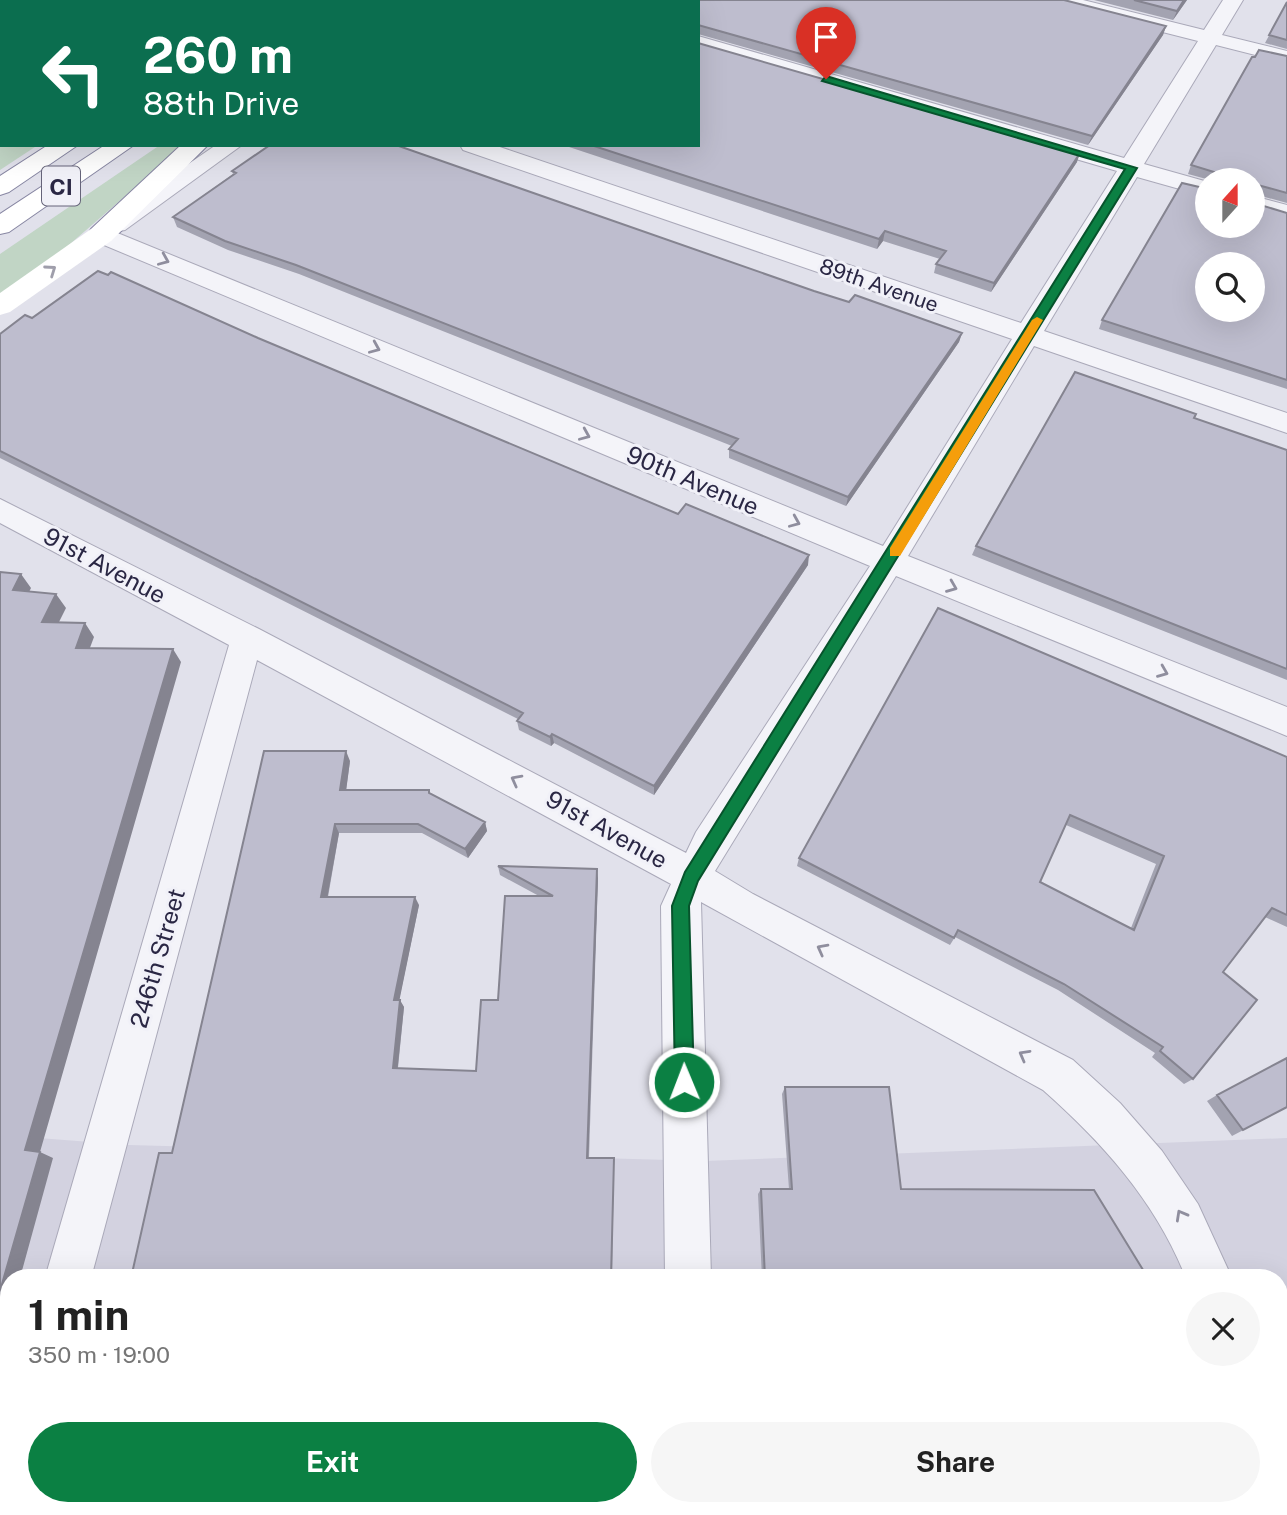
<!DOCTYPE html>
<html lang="en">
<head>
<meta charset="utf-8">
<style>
	:root { --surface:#fff; --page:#f6f6f6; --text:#222; --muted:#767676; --accent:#0b8043 }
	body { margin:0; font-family:"Public Sans",sans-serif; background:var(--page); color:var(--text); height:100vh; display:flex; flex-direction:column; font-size:26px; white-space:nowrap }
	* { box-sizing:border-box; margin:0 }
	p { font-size:23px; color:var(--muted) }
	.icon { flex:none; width:38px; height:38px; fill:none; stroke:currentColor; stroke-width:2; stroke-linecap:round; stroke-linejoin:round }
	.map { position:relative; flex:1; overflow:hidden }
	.panel { position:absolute; left:0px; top:1269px; width:1288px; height:247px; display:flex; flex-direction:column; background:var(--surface); border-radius:28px 28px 0 0; box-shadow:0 7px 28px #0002 }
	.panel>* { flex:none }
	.hud { position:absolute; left:0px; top:0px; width:700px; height:147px; box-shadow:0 7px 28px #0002; background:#0b6e4f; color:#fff; overflow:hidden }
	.needle { width:46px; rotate:21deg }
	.tools { position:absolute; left:1195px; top:168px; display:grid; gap:14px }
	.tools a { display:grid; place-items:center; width:70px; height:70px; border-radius:50%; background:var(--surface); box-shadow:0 7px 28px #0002; font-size:35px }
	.pin { position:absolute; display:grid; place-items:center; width:60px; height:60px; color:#fff; margin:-72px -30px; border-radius:50% 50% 50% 0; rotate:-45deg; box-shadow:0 0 7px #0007 }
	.pin .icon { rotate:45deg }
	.me { position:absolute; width:77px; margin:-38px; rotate:359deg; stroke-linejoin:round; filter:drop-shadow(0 0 5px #0008) }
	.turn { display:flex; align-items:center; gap:24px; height:147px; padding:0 28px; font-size:32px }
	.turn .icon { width:91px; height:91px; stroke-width:2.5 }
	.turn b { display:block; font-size:49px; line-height:60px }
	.round { display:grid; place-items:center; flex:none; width:74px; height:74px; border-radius:37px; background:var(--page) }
	.summary { display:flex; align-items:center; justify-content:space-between; height:119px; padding:0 28px }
	h1 { font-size:42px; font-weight:700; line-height:52px }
	.cta { display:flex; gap:14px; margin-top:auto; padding:14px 28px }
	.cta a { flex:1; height:80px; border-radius:42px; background:var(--accent); color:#fff; font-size:28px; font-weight:700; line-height:80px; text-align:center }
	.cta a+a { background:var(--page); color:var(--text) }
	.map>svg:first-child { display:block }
</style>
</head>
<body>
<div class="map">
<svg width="1287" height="1515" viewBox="0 0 1287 1515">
	<rect width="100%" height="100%" fill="#e1e1eb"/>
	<!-- built -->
	<path fill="#d3d2e0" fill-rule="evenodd" d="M0,1135L129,1145L705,1161L1287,1138V1515H0ZM9,1278H1279V1507H9Z"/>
	<!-- green -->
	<path fill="#c1d5c5" d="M0,141L2,145H38L0,170Z
		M160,145H184L62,251L0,295V254Z"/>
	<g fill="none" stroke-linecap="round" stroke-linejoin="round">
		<!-- street casing -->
		<g stroke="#aaa9b9" stroke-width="2">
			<path id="street" d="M29,0H54L55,2H30Z
				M179,0H201L178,2Z
				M431,0H453L430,2Z
				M1049,0H1083L1204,30L1223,0H1243L1222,35L1287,51V63L1216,45L1144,164L1208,182V197L1137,177L1044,331L1287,413V433L1034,346L908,556L1287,707V736L896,576L715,871L753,894L1073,1060L1120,1103L1162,1151L1198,1204L1232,1278H1186C1156,1202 1103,1143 1043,1090L701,902L711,1278H665L661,906L671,884L257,660L91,1278H45L229,645L0,523V499L259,629L686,853L696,832L870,566L92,240L89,235L92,230L107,229L104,225L107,220L216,145H242L125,230L115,232L883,546L1012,339L463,150L460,145H494L1021,323L1117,171L698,49V36L1124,158L1198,41L1052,4Z
				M2,106V120L0,121V107Z
				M1253,196L1287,205V220L1253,211Z
				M1279,1456L1287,1460V1515H1266L1263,1507H1279Z"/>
		</g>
		<!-- primary casing -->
		<g stroke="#a09fb8" stroke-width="2">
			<path id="primary" d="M0,1402H9V1456H0Z
				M1279,1434H1287V1488H1279Z
				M195,1507H254L250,1515H191Z"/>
		</g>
		<!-- highway casing -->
		<g stroke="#8887a3" stroke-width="2">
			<path id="highway" d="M253,0H277L252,2Z
				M328,0H352L327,2Z
				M0,127H2V141H0Z
				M48,145H78L9,192L0,195V176Z
				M105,145H134L9,232L0,234V214Z
				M181,145H208L111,241H91L88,235L91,229Z"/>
		</g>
		<!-- street -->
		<use href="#street" fill="#f4f4f9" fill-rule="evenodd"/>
		<!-- secondary -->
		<path fill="#fff" fill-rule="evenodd" d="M101,227L111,229L114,235L111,241L10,312L0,315V293L91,229Z"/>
		<!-- primary -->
		<use href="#primary" fill="#fff" fill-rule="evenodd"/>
		<!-- highway -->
		<use href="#highway" fill="#fff" fill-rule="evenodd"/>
	</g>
	<!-- wall -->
	<path fill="#a3a3b1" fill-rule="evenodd" d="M129,0H153L150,2H134Z
		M1094,0H1187L1173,20Z
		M698,2L1166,26L1163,35L1088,145L698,34Z
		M1287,2V49L1265,43Z
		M1287,56V203L1254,194V203L1287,213V389L1099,329L1102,320L1208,226L1253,180H1210L1188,174L1191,165L1255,57Z
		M563,145H698L1077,162L991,292L934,273L936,264L940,259L883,241L877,249Z
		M232,171L814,291L849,302L962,333L959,342L846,506L729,458V449L732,446L299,274L228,250L177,227L173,217L233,174Z
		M32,318L258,338L678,514L808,565L654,795L554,743L551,746L519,730L517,721L518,719L0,458V334Z
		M1194,418L1287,450V680L972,555L976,546Z
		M1287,757V927L1265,917L1223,972L1193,1079L1184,1084L1152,1057L1155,1053L1058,990L955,937L950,945L797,866L799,858ZM1066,825L1156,864L1131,928L1040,882Z
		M350,761L346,790L430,794L485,822L487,831L468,858L422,833H339L328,897L419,905L399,1000L404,1007L398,1068L476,1071L498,1000L539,896L500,875L498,866L598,878L589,1158H614L612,1278H131Z
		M785,1087L901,1189L1148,1278H762L758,1194L761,1189H789L782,1094Z
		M1217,1095L1287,1107L1232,1136L1207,1101Z"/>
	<!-- shaded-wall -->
	<path fill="#858490" d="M1184,0H1187L1173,20L1177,11Z
		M1166,26L1163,35L1088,145L1092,136Z
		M1080,153L1077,162L991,292L994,283Z
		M885,231L883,241L877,249L879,239Z
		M962,333L959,342L846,506L848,497Z
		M809,555L808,565L654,795V786Z
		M21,574L31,588L23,604L13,590Z
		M56,594L66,608L52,636L42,622Z
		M85,623L94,637L85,661L76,648Z
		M173,649L181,662L40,1152L53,1158L20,1278H9V1317L0,1348V1291L25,1150Z
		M552,734L554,743L551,746L550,737Z
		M346,751L350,761L345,799L340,790Z
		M485,822L487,831L468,858L465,849Z
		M335,824L339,833L326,905L321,897Z
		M597,869L598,878L588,1163L587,1158Z
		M415,897L419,905L398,1007L394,1000Z
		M400,1000L404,1007L397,1074L393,1068Z"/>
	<!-- building -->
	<path fill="#bebdce" stroke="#858490" stroke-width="2" fill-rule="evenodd" d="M0,0H31L28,2H2V81L0,82Z
		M484,0H1064L1166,26L1092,136L698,25V2H482Z
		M1134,0H1184L1177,11Z
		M1287,2V40L1269,35Z
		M698,43L1080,153L994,283L936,264L946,251L885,231L879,239L591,145H698Z
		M1259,50L1287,56V193L1258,185L1254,188V203L1287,213V380L1102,320L1182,183L1208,189V226H1253V180H1214V172L1191,165L1252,57H1255ZM1208,264H1253V310H1208Z
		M270,145H396L814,291L849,302L855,295L962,333L848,497L729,449L738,439L296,265L225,241L173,217L236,173L232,171Z
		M98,271L108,275L111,272L258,338L678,514L686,504L809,555L654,786L552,734L550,737L517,721L523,713L0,451V334L25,315L32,318Z
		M1075,372L1196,414L1194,418L1287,450V669L976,546Z
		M0,572L21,574L13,590L56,594L42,622L85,623L76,648L173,649L25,1150L40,1152L0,1291Z
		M938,608L1287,757V915L1272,908L1223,972L1257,1000L1193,1079L1160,1051L1163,1047L1064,984L958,930L954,938L799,858ZM1070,815L1164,856L1134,930L1040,882Z
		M264,751H346L340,790H429V793L485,822L465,849L418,824H335L321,897H415L394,1000H400L393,1068L476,1071L481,1000H498L505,896H553L498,866L597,869L587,1158H614L611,1278H131L159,1153H172Z
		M1287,1058V1107L1243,1130L1217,1095Z
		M785,1087H889L901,1189L1094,1190L1148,1278H765L761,1189H792Z"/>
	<!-- one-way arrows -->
	<defs><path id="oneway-chevron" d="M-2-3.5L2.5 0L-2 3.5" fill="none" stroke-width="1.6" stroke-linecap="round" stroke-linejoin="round" transform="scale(1.75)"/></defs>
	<g stroke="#8f8e9e">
		<use href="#oneway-chevron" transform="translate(164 260) rotate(23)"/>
		<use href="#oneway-chevron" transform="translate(375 348) rotate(23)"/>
		<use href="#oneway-chevron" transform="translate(585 435) rotate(23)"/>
		<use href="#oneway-chevron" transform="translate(795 522) rotate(23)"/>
		<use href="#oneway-chevron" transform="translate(952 587) rotate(22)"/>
		<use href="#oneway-chevron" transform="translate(1163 672) rotate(22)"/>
		<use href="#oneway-chevron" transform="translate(516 780) rotate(-152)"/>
		<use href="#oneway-chevron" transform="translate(822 949) rotate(-152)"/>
		<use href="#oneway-chevron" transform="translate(1024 1055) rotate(-151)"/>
		<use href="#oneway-chevron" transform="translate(1181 1215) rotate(-119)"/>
	</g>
	<use stroke="#9f9eab" href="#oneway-chevron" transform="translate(51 270) rotate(-35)"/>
	<!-- route -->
	<path fill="#0b8043" stroke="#07532c" stroke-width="2" d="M826,76L1137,168L698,881L689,906L694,1082L691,1089L684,1091L677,1089L675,1082L672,906L685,872L1125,169L822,81Z"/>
	<!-- slow -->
	<path fill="#f59e0b" d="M1037,317L1043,320L900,556H890V548L1032,320Z"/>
	<g text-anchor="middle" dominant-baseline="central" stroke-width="6" stroke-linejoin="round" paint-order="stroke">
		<!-- far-street labels -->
		<g font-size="21" fill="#2a2744" stroke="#f1f1f8">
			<text transform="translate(879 285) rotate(19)">89th Avenue</text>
		</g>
		<!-- shield labels -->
		<rect fill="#f1f1f8" stroke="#66647a" stroke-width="2" x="42" y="166.5" width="38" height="39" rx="5"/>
		<g font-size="23" font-weight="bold" fill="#2a2744">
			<text x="61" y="186">CI</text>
		</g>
		<!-- street labels -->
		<g font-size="24" fill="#2a2744" stroke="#f1f1f8">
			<text transform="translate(693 480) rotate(23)">90th Avenue</text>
			<text transform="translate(105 565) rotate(28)">91st Avenue</text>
			<text transform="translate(607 829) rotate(29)">91st Avenue</text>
			<text transform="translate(157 958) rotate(-74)">246th Street</text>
		</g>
	</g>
</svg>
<div class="tools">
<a><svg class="needle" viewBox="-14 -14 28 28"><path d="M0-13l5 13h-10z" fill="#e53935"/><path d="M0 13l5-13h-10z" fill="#767676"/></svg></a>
<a><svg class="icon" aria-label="search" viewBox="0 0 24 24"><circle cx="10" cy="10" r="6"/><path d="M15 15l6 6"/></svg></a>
</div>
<div class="pin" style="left:826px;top:79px;background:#d93025"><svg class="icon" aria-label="arrive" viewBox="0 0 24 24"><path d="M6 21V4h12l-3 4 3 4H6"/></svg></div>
<svg class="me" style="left:684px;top:1082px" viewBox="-20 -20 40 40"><circle r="17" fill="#0b8043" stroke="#fff" stroke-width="3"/><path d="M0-11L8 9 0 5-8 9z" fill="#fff"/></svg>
<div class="hud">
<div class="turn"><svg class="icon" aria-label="left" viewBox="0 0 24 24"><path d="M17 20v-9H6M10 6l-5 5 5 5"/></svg><div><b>260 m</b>88th Drive</div></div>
</div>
<section class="panel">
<div class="summary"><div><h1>1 min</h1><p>350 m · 19:00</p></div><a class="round"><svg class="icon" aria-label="close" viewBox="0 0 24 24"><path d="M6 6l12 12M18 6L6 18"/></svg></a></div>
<div class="cta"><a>Exit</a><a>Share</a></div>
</section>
</div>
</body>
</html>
